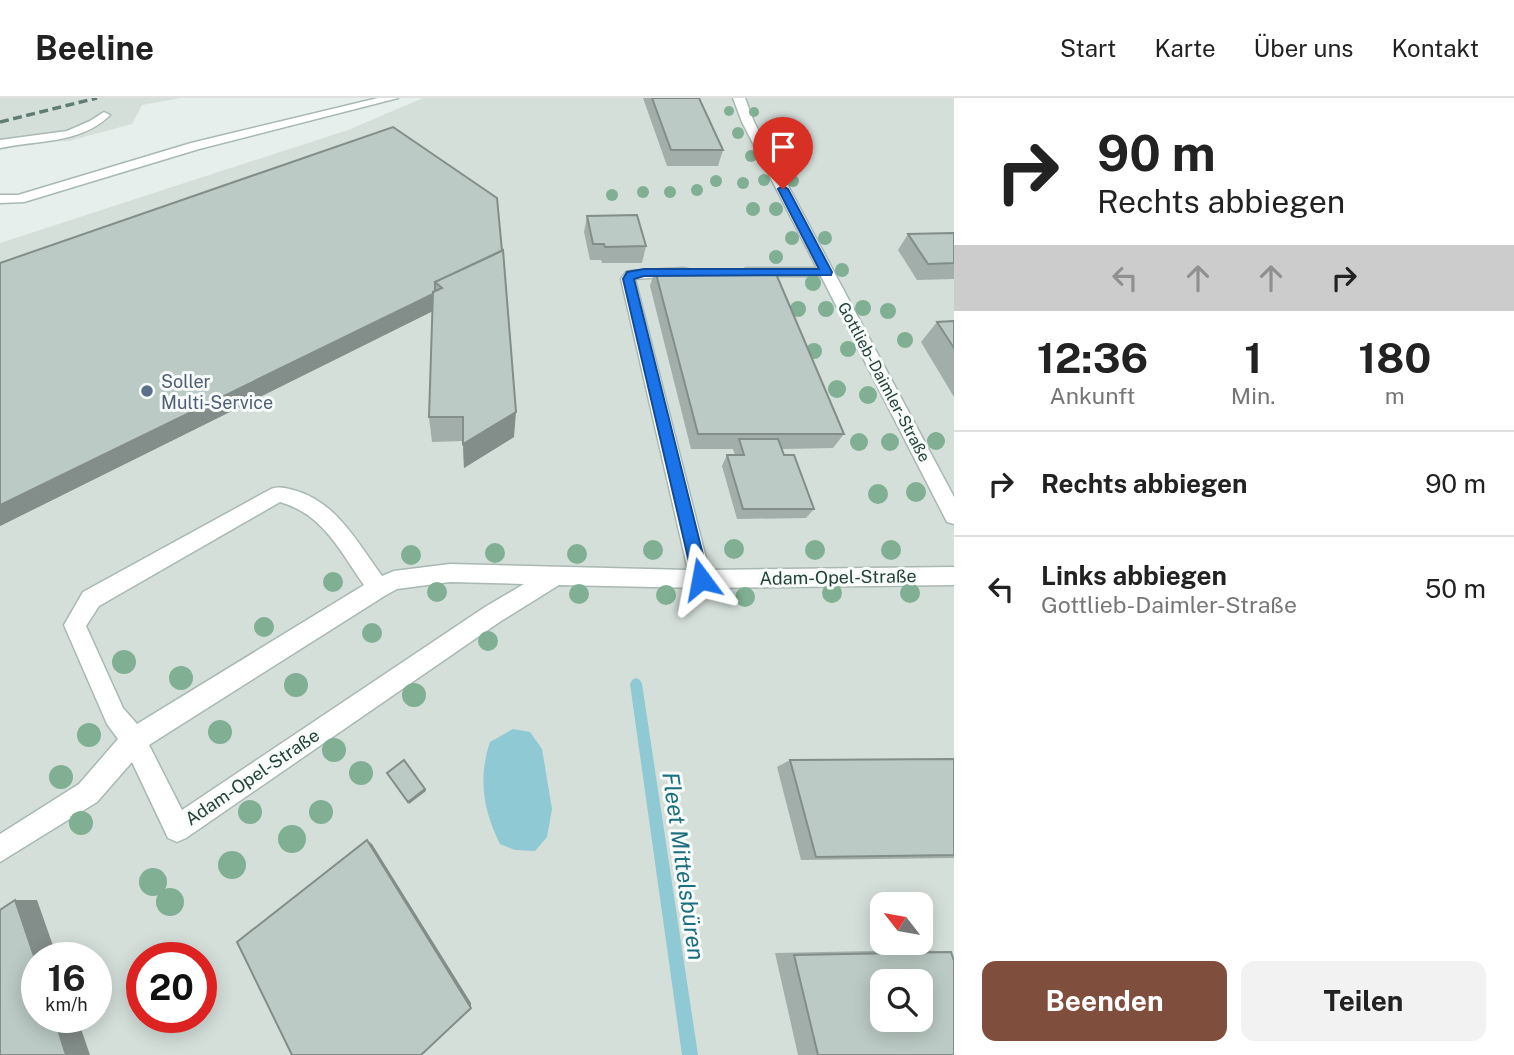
<!DOCTYPE html>
<html lang="de">
<head>
<meta charset="utf-8">
<style>
	:root { --surface:#fff; --page:#f2f2f2; --text:#222; --muted:#767676; --line:#e0e0e0; --accent:#804e3d }
	body { margin:0; font-family:"Public Sans",sans-serif; background:var(--page); color:var(--text); height:100vh; display:flex; flex-direction:column; font-size:26px; white-space:nowrap }
	* { box-sizing:border-box; margin:0 }
	p { font-size:23px; color:var(--muted) }
	.icon { flex:none; width:38px; height:38px; fill:none; stroke:currentColor; stroke-width:2; stroke-linecap:round; stroke-linejoin:round }
	.map { position:relative; flex:1; overflow:hidden }
	.sheet { display:flex; flex-direction:column; background:var(--surface); width:560px }
	.sheet>* { flex:none }
	.top-card { background:#fff; color:var(--text); overflow:hidden }
	.needle { width:46px; rotate:301deg }
	.controls { position:absolute; left:870px; top:794px; display:grid; gap:14px }
	.controls a { display:grid; place-items:center; width:63px; height:63px; border-radius:14px; background:var(--surface); box-shadow:0 4px 18px #0003; font-size:35px }
	.speed { position:absolute; left:21px; top:844px; display:flex; gap:14px; font-size:35px; font-weight:700; text-align:center }
	.speed>* { display:grid; place-content:center; width:91px; height:91px; border-radius:50%; background:var(--surface); box-shadow:0 4px 18px #0003; line-height:1 }
	.speed small { font-size:18px; font-weight:400 }
	.speed .limit { border:10px solid #d22; background:#fff; color:#111 }
	.pin { position:absolute; display:grid; place-items:center; width:60px; height:60px; color:#fff; margin:-72px -30px; border-radius:50% 50% 50% 0; rotate:-45deg; box-shadow:0 0 7px #0007 }
	.pin .icon { rotate:45deg }
	.me { position:absolute; width:77px; margin:-38px; rotate:347deg; stroke-linejoin:round; filter:drop-shadow(0 0 5px #0008) }
	.turn { display:flex; align-items:center; gap:24px; height:147px; padding:0 28px; font-size:32px }
	.turn .icon { width:91px; height:91px; stroke-width:2.5 }
	.turn b { display:block; font-size:49px; line-height:60px }
	.lanes { display:flex; align-items:center; height:66px; padding:0 28px; background:#0003; justify-content:center; gap:35px; direction:ltr }
	.lanes .off { opacity:.35 }
	.eta { display:flex; justify-content:space-evenly; align-items:center; height:119px; text-align:center }
	.eta b { font-size:42px; font-weight:700; line-height:49px }
	.button { display:flex; gap:14px; margin-top:auto; padding:14px 28px }
	.button a { flex:1; height:80px; border-radius:14px; background:var(--accent); color:#fff; font-size:28px; font-weight:700; line-height:80px; text-align:center }
	.button a+a { background:var(--page); color:var(--text) }
	ul { padding:0; list-style:none }
	li { display:flex; align-items:center; gap:21px; height:105px; padding:0 28px; border-top:2px solid var(--line) }
	li div { flex:1 }
	li b { display:block; font-size:26px }
	li em { font-style:normal }
	header { display:flex; align-items:center; gap:42px; box-sizing:border-box; height:98px; padding:0 35px; background:var(--surface); border-bottom:2px solid var(--line) }
	header strong { font-size:33px }
	nav { display:flex; gap:38px; margin-inline-start:auto; font-size:24px }
	main { display:flex; flex:1; min-height:0 }
	.map>svg:first-child { display:block }
</style>
</head>
<body>
<header>
<strong>Beeline</strong>
<nav><a>Start</a><a>Karte</a><a>Über uns</a><a>Kontakt</a></nav>
</header>
<main>
<div class="map">
<svg width="954" height="957" viewBox="0 0 954 957">
	<rect width="100%" height="100%" fill="#e6efeb"/>
	<!-- built -->
	<path fill="#d4dfda" fill-rule="evenodd" d="M0,0H180L142,7L132,26L69,43L26,45L0,52Z
		M423,0H954V957H0V145L348,32ZM882,807H920V845H882ZM37,859H96V919H37ZM142,859H201V919H142ZM882,884H920V922H882Z"/>
	<!-- water -->
	<path fill="#8ec9d4" d="M513,631L530,634L542,651L552,711L547,739L535,753L515,752L500,746C483,712 478,680 490,644Z"/>
	<g fill="none" stroke-linecap="round" stroke-linejoin="round">
		<!-- stream -->
		<path fill="#8ec9d4" fill-rule="evenodd" d="M636,580L640,582L642,586L698,957H682L630,586L632,582Z"/>
		<!-- minor casing -->
		<g stroke="#a8b8b2" stroke-width="3">
			<path id="minor" d="M378,0H398L199,51L24,104L0,105V97H18L191,45Z
				M733,0H745L754,24L954,399V426L947,424L821,178H746L739,174L746,170H817L742,24Z
				M104,14L110,17L108,19C79,46 37,42 0,50V42L67,33L90,23Z
				M683,170L688,171L690,174L688,177L635,181L709,472L954,469V487L701,490L559,487L501,523L186,740L177,744L168,740L132,664L97,704L0,764V736L79,686L118,641L107,626L64,527L83,494L271,391C279,388 285,390 293,392C336,403 357,444 382,478L394,473L450,466L688,472L621,181L626,174L631,173ZM280,404C323,416 340,453 364,487L137,626L123,610L86,528L99,508ZM450,484L524,486L485,509L182,712L149,647L386,497L397,491Z"/>
		</g>
		<!-- minor -->
		<use href="#minor" fill="#fff" fill-rule="evenodd"/>
		<!-- rail -->
		<path stroke="#5f7d75" stroke-width="3.5" stroke-dasharray="9 4.5" stroke-linecap="butt" d="M0,24L97,0"/>
	</g>
	<!-- trees -->
	<g fill="#80af93">
		<circle cx="729" cy="13" r="5"/>
		<circle cx="754" cy="14" r="5"/>
		<circle cx="768" cy="34" r="6"/>
		<circle cx="738" cy="35" r="6"/>
		<circle cx="751" cy="58" r="6"/>
		<circle cx="781" cy="58" r="6"/>
		<circle cx="764" cy="82" r="6"/>
		<circle cx="716" cy="83" r="6"/>
		<circle cx="793" cy="83" r="6"/>
		<circle cx="743" cy="85" r="6"/>
		<circle cx="697" cy="92" r="6"/>
		<circle cx="643" cy="94" r="6"/>
		<circle cx="670" cy="94" r="6"/>
		<circle cx="612" cy="97" r="6"/>
		<circle cx="753" cy="111" r="7"/>
		<circle cx="776" cy="111" r="7"/>
		<circle cx="792" cy="140" r="7"/>
		<circle cx="825" cy="140" r="7"/>
		<circle cx="776" cy="159" r="7"/>
		<circle cx="842" cy="172" r="7"/>
		<circle cx="813" cy="185" r="8"/>
		<circle cx="863" cy="210" r="8"/>
		<circle cx="798" cy="211" r="8"/>
		<circle cx="826" cy="211" r="8"/>
		<circle cx="888" cy="213" r="8"/>
		<circle cx="905" cy="242" r="8"/>
		<circle cx="848" cy="251" r="8"/>
		<circle cx="814" cy="253" r="8"/>
		<circle cx="837" cy="291" r="9"/>
		<circle cx="868" cy="297" r="9"/>
		<circle cx="936" cy="343" r="9"/>
		<circle cx="859" cy="344" r="9"/>
		<circle cx="890" cy="344" r="9"/>
		<circle cx="916" cy="394" r="10"/>
		<circle cx="878" cy="396" r="10"/>
		<circle cx="734" cy="451" r="10"/>
		<circle cx="653" cy="452" r="10"/>
		<circle cx="815" cy="452" r="10"/>
		<circle cx="891" cy="452" r="10"/>
		<circle cx="495" cy="455" r="10"/>
		<circle cx="577" cy="456" r="10"/>
		<circle cx="411" cy="457" r="10"/>
		<circle cx="333" cy="484" r="10"/>
		<circle cx="437" cy="494" r="10"/>
		<circle cx="832" cy="495" r="10"/>
		<circle cx="910" cy="495" r="10"/>
		<circle cx="579" cy="496" r="10"/>
		<circle cx="666" cy="497" r="10"/>
		<circle cx="745" cy="499" r="10"/>
		<circle cx="264" cy="529" r="10"/>
		<circle cx="372" cy="535" r="10"/>
		<circle cx="488" cy="543" r="10"/>
		<circle cx="124" cy="564" r="12"/>
		<circle cx="181" cy="580" r="12"/>
		<circle cx="296" cy="587" r="12"/>
		<circle cx="414" cy="597" r="12"/>
		<circle cx="220" cy="634" r="12"/>
		<circle cx="89" cy="637" r="12"/>
		<circle cx="334" cy="652" r="12"/>
		<circle cx="361" cy="675" r="12"/>
		<circle cx="61" cy="679" r="12"/>
		<circle cx="250" cy="714" r="12"/>
		<circle cx="321" cy="714" r="12"/>
		<circle cx="81" cy="725" r="12"/>
		<circle cx="292" cy="741" r="14"/>
		<circle cx="232" cy="767" r="14"/>
		<circle cx="153" cy="784" r="14"/>
		<circle cx="170" cy="804" r="14"/>
	</g>
	<!-- wall -->
	<path fill="#a1aea9" d="M643,0H699L723,52L718,68H667Z
		M393,29L514,339L464,370L463,343L432,344L429,319L433,213L0,428V165Z
		M587,118L646,148L642,165H602L601,162H590L584,134Z
		M954,135V181L917,182L898,152L908,136Z
		M655,172L844,336L833,350L782,351L784,357L814,411L806,420L737,421L722,368L727,357H735L733,351H691L650,188Z
		M954,223V299L921,244L937,224Z
		M954,661V760L801,762L777,669L790,662Z
		M922,852L951,854L954,957H798L775,855Z"/>
	<!-- shaded-wall -->
	<path fill="#838d89" d="M435,195L437,211L0,428V407Z
		M516,314L514,339L464,370L463,346Z
		M425,691L426,693L409,706L408,704Z
		M367,742L372,746L471,905V910Z
		M15,802H37L57,859H37V867Z
		M54,919H77L90,957H66Z"/>
	<!-- building -->
	<path fill="#bbcac4" stroke="#838d89" stroke-width="2" fill-rule="evenodd" d="M652,0H699L723,52H671Z
		M393,29L497,100L502,153L435,184V193L433,194V196L0,407V165Z
		M637,117L646,148L605,149L604,146H593L587,118Z
		M954,135V165L928,166L908,136Z
		M503,152L516,314L463,346V319H429L433,194L442,190L435,184Z
		M774,171L844,336H698L655,172Z
		M954,223V250L937,224Z
		M739,341H778L784,357H794L814,411H743L727,357H744Z
		M954,661V757L816,759L790,662Z
		M404,662L425,691L408,704L387,675Z
		M367,742L471,910L421,957H292L237,844Z
		M15,802L37,867V919H54L66,957H0V812Z
		M951,854L954,863V957H818L794,857ZM882,884H920V922H882Z"/>
	<!-- route -->
	<path fill="#1a73e8" stroke="#114b97" stroke-width="2" d="M783,88L788,91L832,174L831,177L644,178L634,181L709,481L707,486H696L693,481L623,181L627,174L644,171H819L778,91Z"/>
	<!-- markers -->
	<circle fill="#5c6f8a" stroke="#f7fbf9" stroke-width="2.5" cx="147" cy="293" r="7"/>
	<g text-anchor="middle" dominant-baseline="central" stroke-width="6" stroke-linejoin="round" paint-order="stroke">
		<!-- far-street labels -->
		<g font-size="16" fill="#24423a" stroke="#f7fbf9">
			<text transform="translate(884 284) rotate(62)">Gottlieb-Daimler-Straße</text>
		</g>
		<!-- service labels -->
		<g font-size="18" fill="#4e5e75" stroke="#f7fbf9" text-anchor="start">
			<text x="161" y="283">Soller<tspan x="161" dy="21">Multi-Service</tspan></text>
		</g>
		<!-- street labels -->
		<g font-size="18" fill="#24423a" stroke="#f7fbf9">
			<text transform="translate(838 479) rotate(-1)">Adam-Opel-Straße</text>
			<text transform="translate(252 679) rotate(-34)">Adam-Opel-Straße</text>
		</g>
		<!-- near-water labels -->
		<g font-size="23" font-style="italic" fill="#1c6f80" stroke="#f7fbf9">
			<text transform="translate(684 768) rotate(82)">Fleet Mittelsbüren</text>
		</g>
	</g>
</svg>
<div class="controls">
<a><svg class="needle" viewBox="-14 -14 28 28"><path d="M0-13l5 13h-10z" fill="#e53935"/><path d="M0 13l5-13h-10z" fill="#767676"/></svg></a>
<a><svg class="icon" aria-label="search" viewBox="0 0 24 24"><circle cx="10" cy="10" r="6"/><path d="M15 15l6 6"/></svg></a>
</div>
<div class="speed"><div>16<small>km/h</small></div><div class="limit">20</div></div>
<div class="pin" style="left:783px;top:91px;background:#d93025"><svg class="icon" aria-label="arrive" viewBox="0 0 24 24"><path d="M6 21V4h12l-3 4 3 4H6"/></svg></div>
<svg class="me" style="left:701px;top:481px" viewBox="-20 -20 40 40"><path d="M0-17L14 15 0 8-14 15z" fill="#1a73e8" stroke="#fff" stroke-width="4"/></svg>
</div>
<section class="sheet">
<div class="top-card">
<div class="turn"><svg class="icon" aria-label="right" viewBox="0 0 24 24"><path d="M7 20v-9h11M14 6l5 5-5 5"/></svg><div><b>90 m</b>Rechts abbiegen</div></div>
<div class="lanes"><svg class="icon off" aria-label="left" viewBox="0 0 24 24"><path d="M17 20v-9H6M10 6l-5 5 5 5"/></svg><svg class="icon off" aria-label="ahead" viewBox="0 0 24 24"><path d="M12 20V5M6 11l6-6 6 6"/></svg><svg class="icon off" aria-label="ahead" viewBox="0 0 24 24"><path d="M12 20V5M6 11l6-6 6 6"/></svg><svg class="icon" aria-label="right" viewBox="0 0 24 24"><path d="M7 20v-9h11M14 6l5 5-5 5"/></svg></div>
</div>
<div class="eta">
<div><b>12:36</b><p>Ankunft</p></div>
<div><b>1</b><p>Min.</p></div>
<div><b>180</b><p>m</p></div>
</div>
<ul>
<li><svg class="icon" aria-label="right" viewBox="0 0 24 24"><path d="M7 20v-9h11M14 6l5 5-5 5"/></svg><div><b>Rechts abbiegen</b></div><em>90 m</em></li>
<li><svg class="icon" aria-label="left" viewBox="0 0 24 24"><path d="M17 20v-9H6M10 6l-5 5 5 5"/></svg><div><b>Links abbiegen</b><p>Gottlieb-Daimler-Straße</p></div><em>50 m</em></li>
</ul>
<div class="button"><a>Beenden</a><a>Teilen</a></div>
</section>
</main>
</body>
</html>
